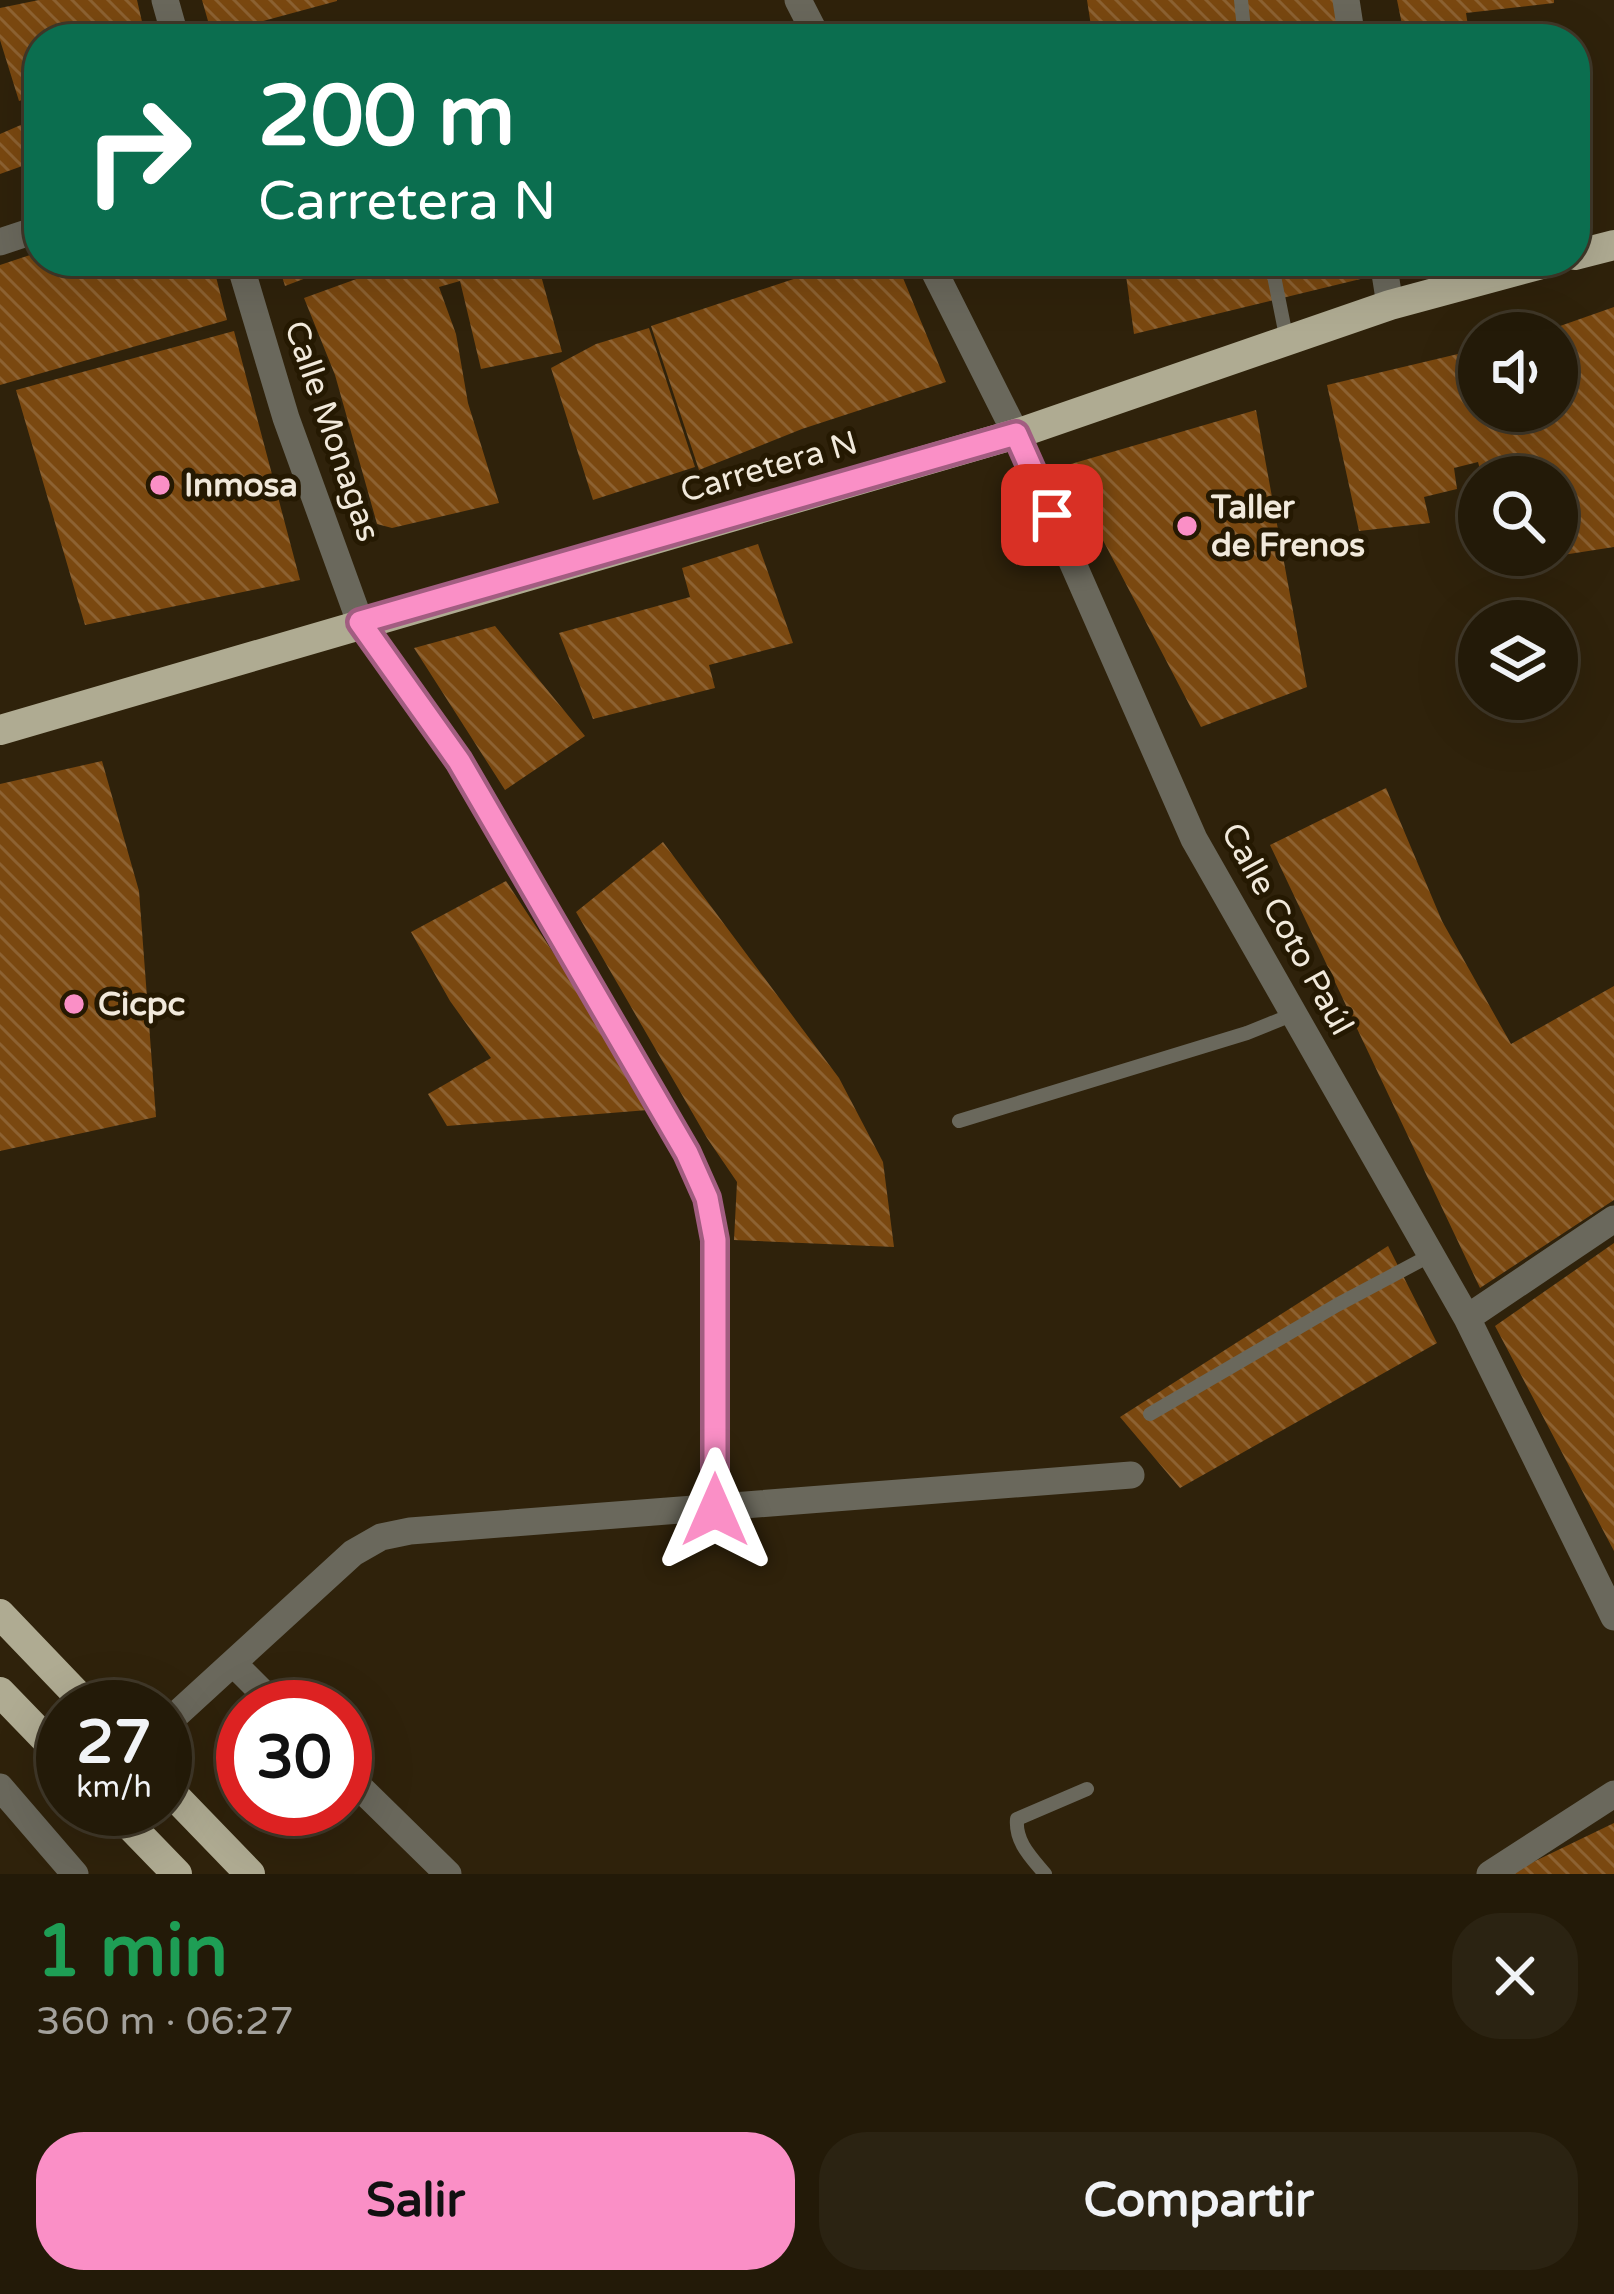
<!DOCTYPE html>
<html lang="es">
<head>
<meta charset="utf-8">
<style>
	:root { --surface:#231a08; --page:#2b2312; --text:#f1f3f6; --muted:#a3a19c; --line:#403829; --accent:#fa8fc6 }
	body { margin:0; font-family:"Varela Round",sans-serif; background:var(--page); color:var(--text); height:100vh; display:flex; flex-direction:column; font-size:45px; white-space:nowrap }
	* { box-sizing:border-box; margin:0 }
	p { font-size:39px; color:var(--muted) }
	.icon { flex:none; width:66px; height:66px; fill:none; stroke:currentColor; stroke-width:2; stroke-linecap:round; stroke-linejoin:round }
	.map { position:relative; height:1874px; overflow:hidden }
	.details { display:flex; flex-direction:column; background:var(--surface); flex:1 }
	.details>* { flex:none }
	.top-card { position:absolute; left:24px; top:24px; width:1566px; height:252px; border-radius:48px; box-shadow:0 12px 48px #0002,0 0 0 3px var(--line); background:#0b6e4f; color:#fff; overflow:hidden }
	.fabs { position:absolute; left:1458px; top:312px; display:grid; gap:24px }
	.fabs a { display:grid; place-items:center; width:120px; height:120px; border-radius:50%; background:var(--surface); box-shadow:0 12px 48px #0002,0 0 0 3px var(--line); font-size:60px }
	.speed { position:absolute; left:36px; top:1680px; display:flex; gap:24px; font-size:60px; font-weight:700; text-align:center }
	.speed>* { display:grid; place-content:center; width:156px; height:156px; border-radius:50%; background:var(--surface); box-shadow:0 12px 48px #0002,0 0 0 3px var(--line); line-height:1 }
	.speed small { font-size:30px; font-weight:400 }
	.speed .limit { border:18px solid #d22; background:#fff; color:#111 }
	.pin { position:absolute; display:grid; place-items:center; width:102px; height:102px; color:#fff; margin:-51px; border-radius:24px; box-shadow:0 6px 18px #0006 }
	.me { position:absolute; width:132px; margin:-66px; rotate:0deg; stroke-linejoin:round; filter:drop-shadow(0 0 9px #0008) }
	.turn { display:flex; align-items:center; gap:42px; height:252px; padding:0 36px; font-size:54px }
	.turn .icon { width:156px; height:156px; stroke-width:2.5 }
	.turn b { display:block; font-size:84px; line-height:102px }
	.round { display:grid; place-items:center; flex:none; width:126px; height:126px; border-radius:48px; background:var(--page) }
	.overview { display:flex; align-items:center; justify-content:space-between; height:204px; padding:0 36px }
	h1 { font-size:72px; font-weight:800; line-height:90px; color:#1e9e55 }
	.cta { display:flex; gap:24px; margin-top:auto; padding:24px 36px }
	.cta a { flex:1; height:138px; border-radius:48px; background:var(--accent); color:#111; font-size:48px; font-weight:800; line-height:138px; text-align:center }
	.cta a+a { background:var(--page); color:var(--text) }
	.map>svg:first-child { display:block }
</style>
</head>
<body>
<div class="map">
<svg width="1614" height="1874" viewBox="0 0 1614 1874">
	<defs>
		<pattern id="building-back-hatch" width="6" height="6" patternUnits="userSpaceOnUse" patternTransform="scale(3)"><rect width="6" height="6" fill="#7a4810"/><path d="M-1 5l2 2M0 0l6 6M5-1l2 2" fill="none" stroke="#8d6232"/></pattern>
	</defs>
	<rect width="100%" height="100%" fill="#2f220b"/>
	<!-- building -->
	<path fill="url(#building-back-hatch)" d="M39,0H137L146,39H39V95L19,101L0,40V8Z
		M202,0H337V1L212,35Z
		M1087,0H1338L1344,39H1093Z
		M1397,0H1554V3L1466,13L1470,39H1405Z
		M766,21L777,39H734Z
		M39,103V160L0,174V134L30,121L25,107Z
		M39,252V261H212L227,320L0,385V265Z
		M277,261H351L285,286Z
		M406,261H537L562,352L481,369L460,281L439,287L456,334L468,403L499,503L392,528L377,524L335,375L304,298Z
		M848,261H896L946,382L802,429L699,470L651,326Z
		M1124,261H1375L1377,275L1134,334Z
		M1614,307V547L1504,564L1502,555H1557V477H1482L1478,462L1454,468L1457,489L1424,497L1430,523L1359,531L1327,385L1479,349V411H1557V333L1543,332Z
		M649,328L695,467L593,500L551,368L596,344Z
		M234,331L300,580L85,625L16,390Z
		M1256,410L1307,687L1201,727L1064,466Z
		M758,544L793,643L709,665L715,688L593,719L559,633L690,597L682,568Z
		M495,626L585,736L505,790L414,648Z
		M102,761L139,891L156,1117L0,1151V784Z
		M1386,788L1442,921L1511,1044L1614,986V1200L1480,1288L1270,845Z
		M663,842L839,1078L883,1162L894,1247L734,1240L737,1182L707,1138L576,912Z
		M506,881L587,1004L648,1110L447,1126L428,1094L491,1058L450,1001L411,932Z
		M1614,1243V1551L1495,1326Z
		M1388,1246L1437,1343L1180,1488L1120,1417Z
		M1614,1823V1874H1513L1531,1863Z"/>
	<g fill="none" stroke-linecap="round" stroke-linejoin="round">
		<!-- service -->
		<path stroke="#6a685c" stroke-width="14" d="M1241,0L1245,39
			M1271,261L1287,341
			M959,1121L1247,1033L1294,1014
			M1150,1414L1337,1305L1431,1255
			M1045,1874C1031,1857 1015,1842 1017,1819L1087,1789"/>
		<!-- minor -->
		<path stroke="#6a685c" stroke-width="27" d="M165,0L176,39
			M798,0L818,39
			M1346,0L1352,39
			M0,242L39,229
			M239,261L286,418L360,622L459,761L687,1153L707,1198L715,1240V1510
			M929,261L1016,434L1194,839L1467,1318L1614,1617
			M1383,261L1390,305
			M1467,1318L1614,1219
			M233,1663L277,1707
			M165,1725L353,1553L381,1537L410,1531L1131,1475
			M345,1773L448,1874
			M0,1787L75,1874
			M1490,1874L1614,1794"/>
		<!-- primary -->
		<path stroke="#afab92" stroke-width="30" d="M1575,255L1614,245
			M0,730L1016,434L1390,305L1553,261
			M0,1614L89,1707
			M0,1692L63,1757
			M165,1786L250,1874
			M114,1809L177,1874"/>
	</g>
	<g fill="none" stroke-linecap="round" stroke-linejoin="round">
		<!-- route casing -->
		<g stroke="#a25d81" stroke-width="30">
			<path id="route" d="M715,1510V1240L707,1198L687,1153L459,761L360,622L1016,434L1052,515"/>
		</g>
		<!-- route -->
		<use href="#route" stroke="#fa8fc6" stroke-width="21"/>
	</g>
	<!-- markers -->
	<g fill="#fa8fc6" stroke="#251902" stroke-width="4.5">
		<circle cx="160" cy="485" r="12"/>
		<circle cx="1187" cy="526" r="12"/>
		<circle cx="74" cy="1004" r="12"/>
	</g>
	<g text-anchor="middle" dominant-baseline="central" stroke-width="10" stroke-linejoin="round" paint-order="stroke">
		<!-- street labels -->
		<g font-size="33" fill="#f1e9db" stroke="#251902">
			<text transform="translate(332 431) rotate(71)">Calle Monagas</text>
			<text transform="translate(769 467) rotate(-16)">Carretera N</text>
			<text transform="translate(1287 929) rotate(61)">Calle Coto Paúl</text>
		</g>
		<!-- poi labels -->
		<g font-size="33" font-weight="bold" fill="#f1e9db" stroke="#251902" text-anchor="start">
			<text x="184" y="485">Inmosa</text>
			<text x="1211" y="507">Taller<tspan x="1211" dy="38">de Frenos</tspan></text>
			<text x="98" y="1004">Cicpc</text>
		</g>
	</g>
</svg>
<div class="fabs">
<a><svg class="icon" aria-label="sound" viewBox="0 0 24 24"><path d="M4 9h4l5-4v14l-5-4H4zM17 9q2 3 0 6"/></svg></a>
<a><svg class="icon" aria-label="search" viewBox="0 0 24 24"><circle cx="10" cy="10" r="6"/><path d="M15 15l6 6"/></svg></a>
<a><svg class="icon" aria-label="layers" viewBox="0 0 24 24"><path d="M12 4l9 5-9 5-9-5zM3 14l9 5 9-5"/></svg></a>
</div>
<div class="speed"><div>27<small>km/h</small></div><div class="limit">30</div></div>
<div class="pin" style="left:1052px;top:515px;background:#d93025"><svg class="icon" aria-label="arrive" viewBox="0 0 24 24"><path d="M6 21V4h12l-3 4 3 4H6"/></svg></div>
<svg class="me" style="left:715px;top:1510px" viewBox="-20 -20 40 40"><path d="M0-17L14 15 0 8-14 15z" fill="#fa8fc6" stroke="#fff" stroke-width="4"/></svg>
<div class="top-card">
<div class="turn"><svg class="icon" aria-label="right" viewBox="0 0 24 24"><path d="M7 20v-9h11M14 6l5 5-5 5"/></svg><div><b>200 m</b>Carretera N</div></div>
</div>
</div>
<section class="details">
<div class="overview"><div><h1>1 min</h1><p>360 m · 06:27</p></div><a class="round"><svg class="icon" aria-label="close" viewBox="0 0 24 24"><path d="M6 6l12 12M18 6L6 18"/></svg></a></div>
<div class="cta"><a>Salir</a><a>Compartir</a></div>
</section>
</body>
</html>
